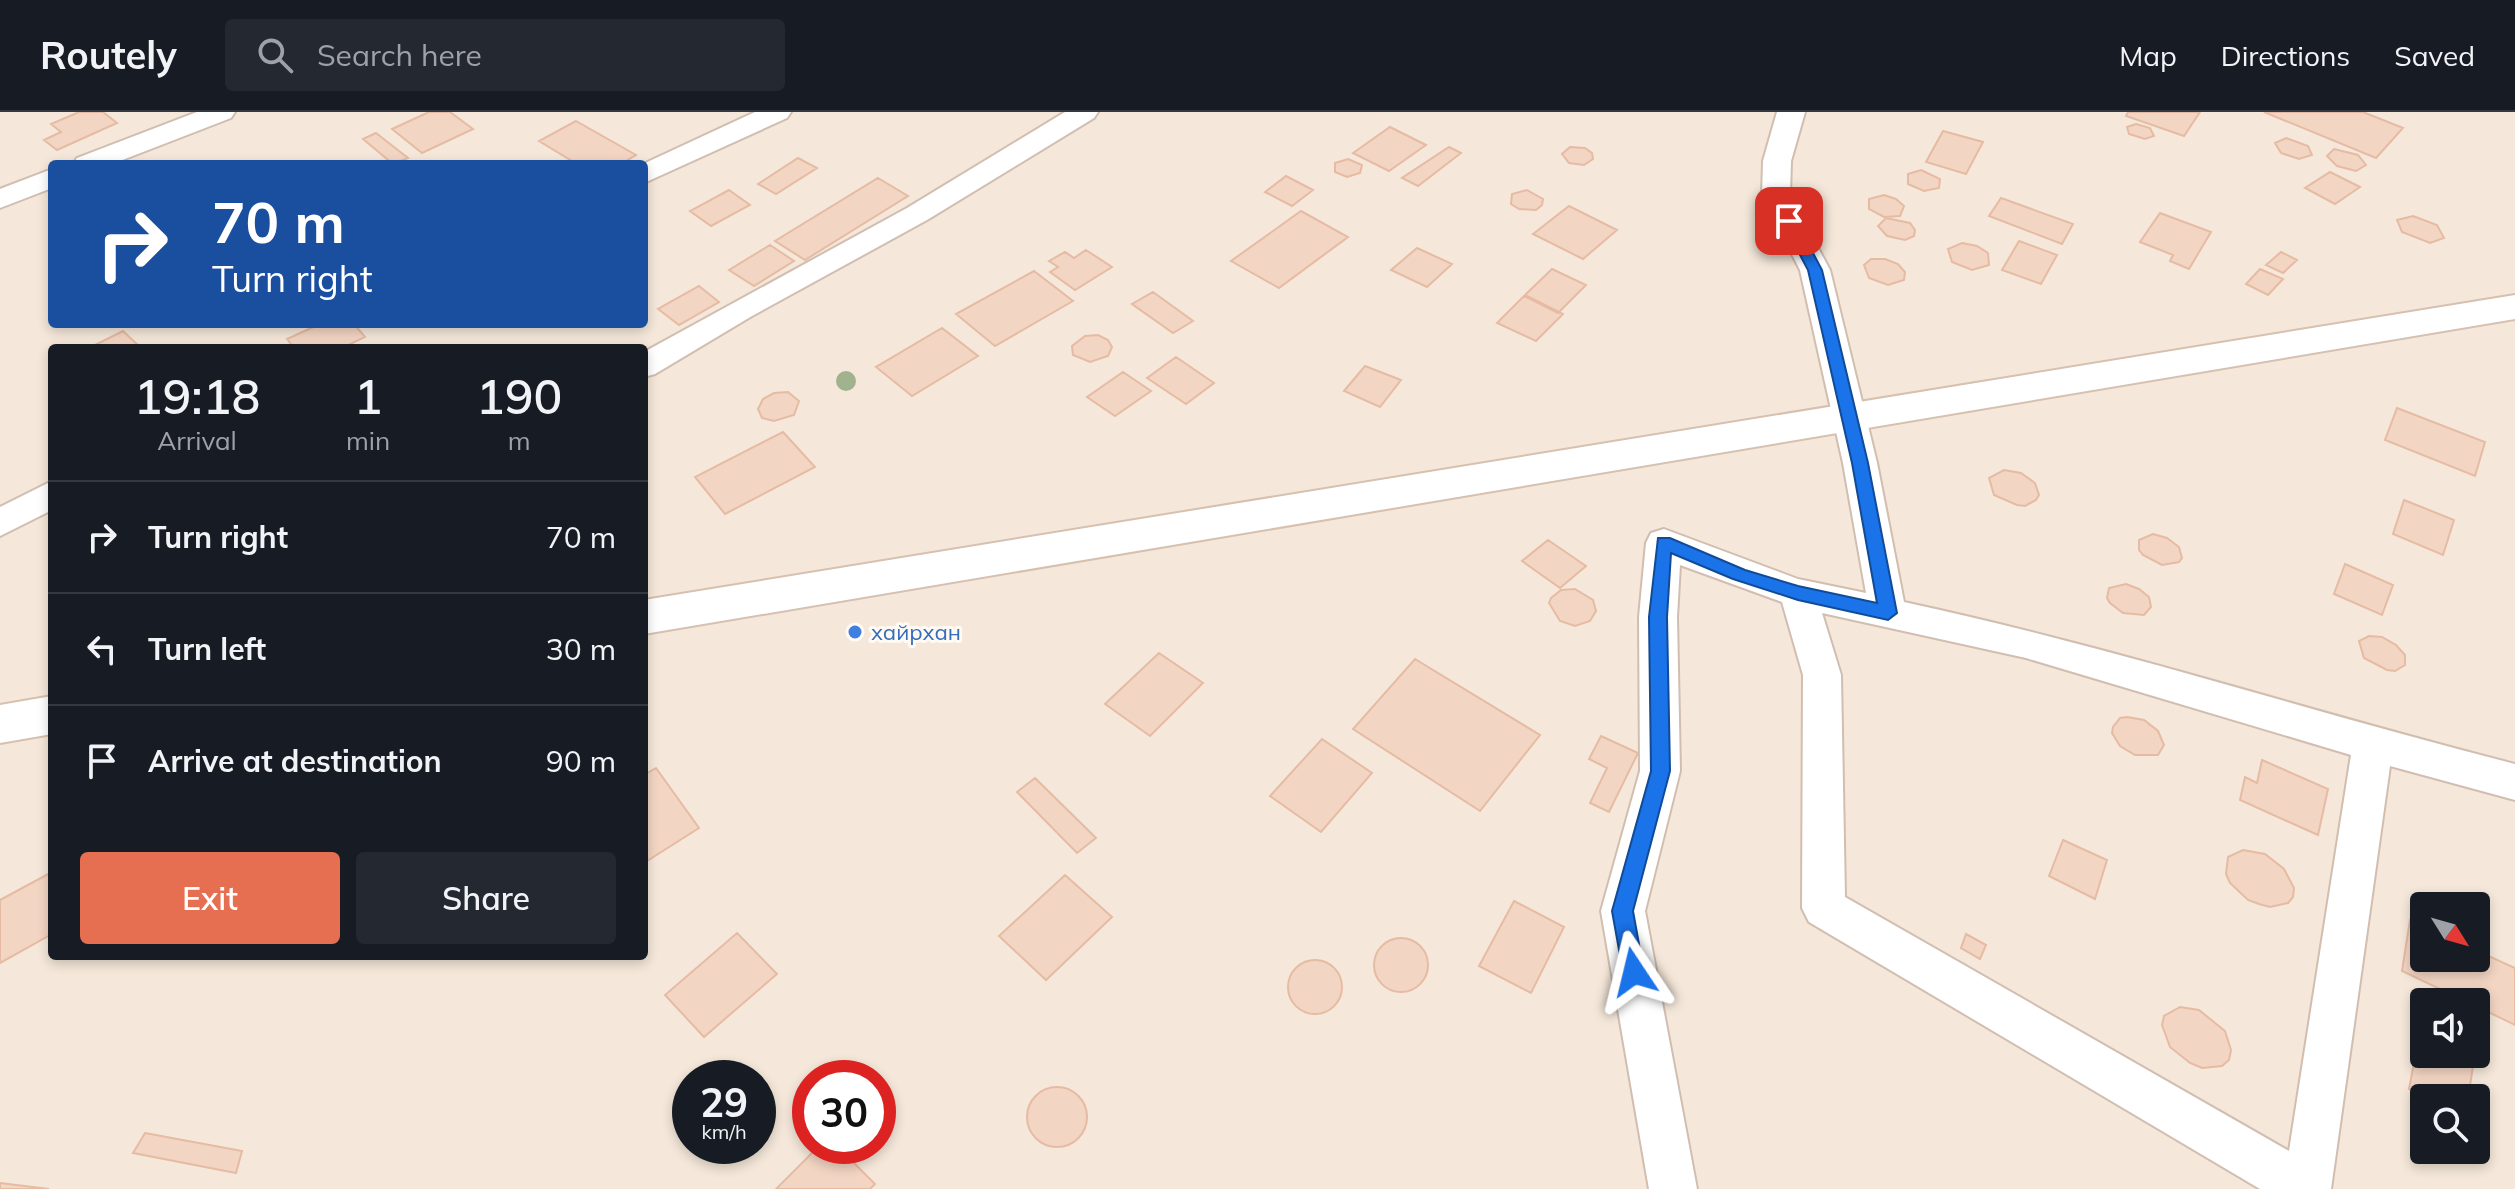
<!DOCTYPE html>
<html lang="en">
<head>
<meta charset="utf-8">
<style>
	:root { --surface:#171b24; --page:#242831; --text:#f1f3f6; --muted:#9ea1a6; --line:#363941; --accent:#e76f51 }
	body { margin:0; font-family:Mulish,sans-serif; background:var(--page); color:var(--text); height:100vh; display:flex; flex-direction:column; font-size:30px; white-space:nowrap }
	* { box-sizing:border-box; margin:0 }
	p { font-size:26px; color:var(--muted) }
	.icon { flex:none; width:44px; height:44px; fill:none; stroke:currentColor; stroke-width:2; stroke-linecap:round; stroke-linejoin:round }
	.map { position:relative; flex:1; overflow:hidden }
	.panel { position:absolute; left:48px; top:232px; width:600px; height:616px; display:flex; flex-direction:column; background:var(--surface); border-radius:8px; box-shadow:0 4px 12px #0003 }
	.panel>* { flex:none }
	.guide { position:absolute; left:48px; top:48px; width:600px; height:168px; border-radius:8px; box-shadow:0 4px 12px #0003; background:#1a4fa0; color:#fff; overflow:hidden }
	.needle { width:52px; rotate:127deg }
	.fabs { position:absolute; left:2410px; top:780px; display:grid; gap:16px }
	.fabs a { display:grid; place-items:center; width:80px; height:80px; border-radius:8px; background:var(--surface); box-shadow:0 4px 12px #0003; font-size:40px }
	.speed { position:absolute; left:672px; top:948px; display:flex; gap:16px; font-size:40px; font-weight:700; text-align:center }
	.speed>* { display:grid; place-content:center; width:104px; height:104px; border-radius:50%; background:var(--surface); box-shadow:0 4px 12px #0003; line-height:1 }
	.speed small { font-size:20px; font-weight:400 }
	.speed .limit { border:12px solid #d22; background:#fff; color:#111 }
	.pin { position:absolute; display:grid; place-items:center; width:68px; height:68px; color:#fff; margin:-34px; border-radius:16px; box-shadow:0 4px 12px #0006 }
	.me { position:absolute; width:88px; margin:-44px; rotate:350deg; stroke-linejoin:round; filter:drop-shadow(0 0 6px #0008) }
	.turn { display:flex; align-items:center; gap:28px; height:168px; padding:0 32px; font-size:36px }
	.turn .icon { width:104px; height:104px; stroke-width:2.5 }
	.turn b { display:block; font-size:56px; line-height:68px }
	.eta { display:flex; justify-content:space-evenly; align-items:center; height:136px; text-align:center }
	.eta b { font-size:48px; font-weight:600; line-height:56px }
	.button { display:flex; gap:16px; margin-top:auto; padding:16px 32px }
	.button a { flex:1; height:92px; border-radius:8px; background:var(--accent); color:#fff; font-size:32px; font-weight:600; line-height:92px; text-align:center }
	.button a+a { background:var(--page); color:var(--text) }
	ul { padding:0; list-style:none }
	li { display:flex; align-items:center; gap:24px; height:112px; padding:0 32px; border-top:2px solid var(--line) }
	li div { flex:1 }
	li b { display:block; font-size:30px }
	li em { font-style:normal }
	header { display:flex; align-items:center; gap:48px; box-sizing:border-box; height:112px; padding:0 40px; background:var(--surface); border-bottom:2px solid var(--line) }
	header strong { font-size:38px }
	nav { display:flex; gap:44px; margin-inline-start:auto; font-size:28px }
	.search { width:560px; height:72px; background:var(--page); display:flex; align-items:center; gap:20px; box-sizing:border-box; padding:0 28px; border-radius:8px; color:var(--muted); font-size:30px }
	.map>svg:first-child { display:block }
</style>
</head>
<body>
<header>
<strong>Routely</strong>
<div class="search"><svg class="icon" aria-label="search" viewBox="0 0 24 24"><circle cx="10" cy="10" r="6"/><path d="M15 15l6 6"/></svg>Search here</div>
<nav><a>Map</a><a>Directions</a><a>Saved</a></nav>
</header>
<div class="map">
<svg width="2515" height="1077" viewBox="0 0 2515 1077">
	<rect width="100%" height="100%" fill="#fdf6ec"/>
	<!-- residential -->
	<path fill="#f5e8da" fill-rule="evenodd" d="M0,0H2515V1077H0ZM52,52H644V212H52ZM52,236H644V844H52ZM2424,794H2476V846H2424ZM2424,890H2476V942H2424ZM690,966H758V1034H690ZM810,966H878V1034H810ZM2424,986H2476V1038H2424Z"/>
	<!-- building -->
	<path fill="#f3d5c3" stroke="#e6bba3" stroke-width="2" d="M79,0H103L117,11L57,38L44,28L61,20L51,12Z
		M429,0H450L473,17L422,41L392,17Z
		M2128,0H2200L2184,24L2126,4Z
		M2264,0H2363L2403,16L2376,46Z
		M576,9L636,43L621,52H577L539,29Z
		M2136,12L2150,16L2154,24L2145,27L2129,22L2127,15Z
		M1390,15L1426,33L1389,59L1353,41Z
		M1943,19L1983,30L1966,62L1926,50Z
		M376,21L408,46L393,52L363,27Z
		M2286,26L2308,34L2312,43L2299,47L2281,41L2275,31Z
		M1449,35L1461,41L1418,74L1402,66Z
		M1570,35L1585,36L1592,41L1593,47L1584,53L1569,51L1562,42Z
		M2334,37L2358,43L2366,53L2356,59L2337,54L2327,44Z
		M798,46L817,56L776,82L758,72Z
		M1348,47L1362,53L1360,61L1347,65L1335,60V51Z
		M1921,58L1940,67L1939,76L1924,79L1908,72V62Z
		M2330,60L2360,75L2335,92L2305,76Z
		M1286,64L1313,78L1292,94L1265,80Z
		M878,66L908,84L805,148L775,129Z
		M729,78L750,93L711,114L690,99Z
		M1527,78L1543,87L1542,93L1536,98L1519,97L1511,92L1512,82Z
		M1884,83L1896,87L1904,94L1900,104L1884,105L1869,97V87Z
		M2001,86L2073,112L2062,132L1989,104Z
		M1569,94L1617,118L1583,147L1533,122Z
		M1301,99L1348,125L1279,176L1231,149Z
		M2160,101L2211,120L2189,157L2170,149L2173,143L2140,130Z
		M2413,104L2437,113L2444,126L2430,131L2402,120L2397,108Z
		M1886,106L1910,111L1915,118L1914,124L1905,128L1887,124L1878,114Z
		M2019,129L2057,143L2041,172L2002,158Z
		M1962,131L1977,134L1988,141L1989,153L1972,158L1952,150L1948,137Z
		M770,133L794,149L754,174L729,158Z
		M1417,136L1452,152L1427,175L1391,158Z
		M1086,138L1112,155L1075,178L1050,160L1058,155L1049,149L1065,140L1074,146Z
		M2281,140L2297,148L2283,161L2266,153Z
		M1871,147H1885L1898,152L1905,160L1904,168L1888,173L1869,166L1864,153Z
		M1552,157L1586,173L1558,201L1524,184Z
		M2260,157L2283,167L2268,183L2246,172Z
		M1034,159L1073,189L995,234L956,202Z
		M699,174L719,190L679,213L658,197Z
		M1153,180L1193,209L1173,221L1132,192Z
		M1525,183L1563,202L1536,229L1497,211Z
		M320,212H354L365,225L342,236H294L287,227Z
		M942,216L978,244L912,284L876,255Z
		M123,219L141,236H89Z
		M1085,224L1098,223L1108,228L1112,235L1108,244L1090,250L1073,243L1072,234Z
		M1176,245L1214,271L1186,292L1147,266Z
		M1365,254L1401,268L1380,295L1344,279Z
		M1123,260L1151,279L1115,304L1087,285Z
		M788,280L799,289L794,303L774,309L762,306L758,297L763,287L774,281Z
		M2397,296L2485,330L2475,364L2385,328Z
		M783,320L815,355L725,402L695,365Z
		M2004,358L2021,361L2035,371L2039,383L2036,388L2025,394L2017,393L1994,383L1989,366Z
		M2404,388L2454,408L2443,443L2393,422Z
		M2153,422L2167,426L2179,435L2182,446L2179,450L2162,453L2143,443L2139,438V428Z
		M1548,428L1586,454L1560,476L1522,449Z
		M2345,452L2393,473L2382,503L2334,482Z
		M2126,472L2139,477L2149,485L2151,495L2144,503L2123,501L2110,491L2107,486L2109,476Z
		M1575,477L1593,488L1596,499L1590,509L1575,514L1560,509L1549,491L1551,486L1561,478Z
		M2369,524L2382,525L2396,533L2405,543V553L2395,559L2387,558L2364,546L2359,529Z
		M1159,541L1203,571L1150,624L1105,592Z
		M1415,547L1540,623L1480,699L1353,617Z
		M2127,605L2144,608L2158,619L2164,633L2158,643H2135L2120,634L2112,621L2113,615L2120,606Z
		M1601,624L1638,641L1609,700L1590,691L1607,656L1589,647Z
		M1322,627L1372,661L1321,720L1270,684Z
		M2262,648L2328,677L2318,723L2240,688L2245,665L2257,671Z
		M656,656L699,716L644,751V663Z
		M1035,666L1096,726L1077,741L1017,680Z
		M2063,728L2107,748L2095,787L2049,764Z
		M2243,738L2265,742L2284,757L2294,776L2293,785L2288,791L2270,795L2259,792L2248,788L2230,771L2226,762L2228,745Z
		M52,760V822L0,851V788Z
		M1065,763L1112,805L1046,868L999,824Z
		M1514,789L1564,815L1531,881L1479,854Z
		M2410,808L2424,814V846H2476V814L2487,819L2484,842L2515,856V913L2476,894V890H2467L2402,859Z
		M737,821L777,862L704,925L665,883Z
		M1966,822L1986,833L1980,847L1961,836Z
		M1374 853a27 27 0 1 1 54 0a27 27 0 1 1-54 0Z
		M1288 875a27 27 0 1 1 54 0a27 27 0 1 1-54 0Z
		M2180,895L2199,898L2225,919L2231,938L2229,948L2222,954L2202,956L2190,951L2170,935L2162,913L2164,904Z
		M2421,915L2424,917V942H2475L2468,986H2427L2409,977Z
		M1027 1005a30 30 0 1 1 60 0a30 30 0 1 1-60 0Z
		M145,1021L242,1039L236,1061L133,1041Z
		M819,1034H837L875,1072L870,1077H776Z
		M0,1071L49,1077H0Z"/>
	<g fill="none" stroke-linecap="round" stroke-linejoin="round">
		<!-- street casing -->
		<g stroke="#d1beb0" stroke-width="4">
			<path id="street" d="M197,0H235L231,6L112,52H73L77,46Z
				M755,0H791L787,6L644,71L643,52Z
				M1065,0H1098L1094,6L927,108L752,204L655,262L644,265V240L907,96Z
				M1777,0H1805L1791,49L1790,84L1830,158L1877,351L1904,490C2110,534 2311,600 2515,652V688L2390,654L2331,1077H2260L1809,810L1802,796L1803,563L1782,490L1680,453L1677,505L1680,659L1645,799L1697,1077H1649L1601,799L1640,659L1639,505L1646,431L1651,421L1664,417L1798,467L1866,481L1843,351L1800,158L1762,84L1763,49ZM1822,501L2026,546L2351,643L2289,1039L1845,785L1841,563Z
				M52,57V76L0,96V77Z
				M52,369V398L0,424V395Z"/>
		</g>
		<!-- secondary casing -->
		<g stroke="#d6c0b0" stroke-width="4">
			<path id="secondary" d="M2515,183V207L644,522V488Z
				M52,584V622L0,631V593Z"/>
		</g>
		<!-- street -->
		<use href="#street" fill="#fff" fill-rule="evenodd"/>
		<!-- secondary -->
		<use href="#secondary" fill="#fff" fill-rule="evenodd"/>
	</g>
	<!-- trees -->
	<circle fill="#a0b28e" cx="846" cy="269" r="10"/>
	<!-- route -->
	<path fill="#1a73e8" stroke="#114b97" stroke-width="2" d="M1789,104L1796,109L1822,158L1868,351L1897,501L1888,508L1798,488L1733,467L1671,441L1667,505L1670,659L1633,799L1644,860L1641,868L1634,871L1626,868L1623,860L1612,799L1651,659L1649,505L1658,426H1670L1745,458L1798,474L1877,491L1852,351L1808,158L1782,109Z"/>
	<!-- markers -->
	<circle fill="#3f7fe0" stroke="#fffaf3" stroke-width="3" cx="855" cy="520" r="8"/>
	<g text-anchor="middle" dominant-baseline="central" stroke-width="6" stroke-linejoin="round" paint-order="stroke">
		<!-- shop labels -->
		<g font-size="22" fill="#366cbe" stroke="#fffaf3" text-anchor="start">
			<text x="871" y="520">хайрхан</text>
		</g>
	</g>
</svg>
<div class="fabs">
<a><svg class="needle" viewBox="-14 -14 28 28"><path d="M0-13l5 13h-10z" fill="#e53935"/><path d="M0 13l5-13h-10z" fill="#9ea1a6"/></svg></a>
<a><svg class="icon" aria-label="sound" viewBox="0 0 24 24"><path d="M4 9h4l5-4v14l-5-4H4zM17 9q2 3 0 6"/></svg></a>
<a><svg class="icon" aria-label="search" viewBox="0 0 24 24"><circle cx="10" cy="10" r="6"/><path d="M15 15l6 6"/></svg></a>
</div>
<div class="speed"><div>29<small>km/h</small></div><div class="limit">30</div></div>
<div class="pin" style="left:1789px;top:109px;background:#d93025"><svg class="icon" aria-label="arrive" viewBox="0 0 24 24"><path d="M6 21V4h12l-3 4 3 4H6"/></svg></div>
<svg class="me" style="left:1634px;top:860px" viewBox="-20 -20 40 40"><path d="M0-17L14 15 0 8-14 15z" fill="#1a73e8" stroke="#fff" stroke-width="4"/></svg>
<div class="guide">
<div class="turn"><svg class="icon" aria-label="right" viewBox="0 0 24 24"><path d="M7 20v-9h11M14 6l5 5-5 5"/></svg><div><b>70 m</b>Turn right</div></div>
</div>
<section class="panel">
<div class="eta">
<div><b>19:18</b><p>Arrival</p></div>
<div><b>1</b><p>min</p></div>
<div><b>190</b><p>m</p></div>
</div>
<ul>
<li><svg class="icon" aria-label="right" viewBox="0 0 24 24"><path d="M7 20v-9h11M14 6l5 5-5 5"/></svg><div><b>Turn right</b></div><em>70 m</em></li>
<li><svg class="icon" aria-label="left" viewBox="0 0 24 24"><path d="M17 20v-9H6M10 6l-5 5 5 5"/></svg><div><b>Turn left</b></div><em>30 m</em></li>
<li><svg class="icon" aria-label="arrive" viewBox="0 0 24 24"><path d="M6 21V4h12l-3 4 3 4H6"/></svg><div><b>Arrive at destination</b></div><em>90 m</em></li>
</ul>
<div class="button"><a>Exit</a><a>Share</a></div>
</section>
</div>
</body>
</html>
